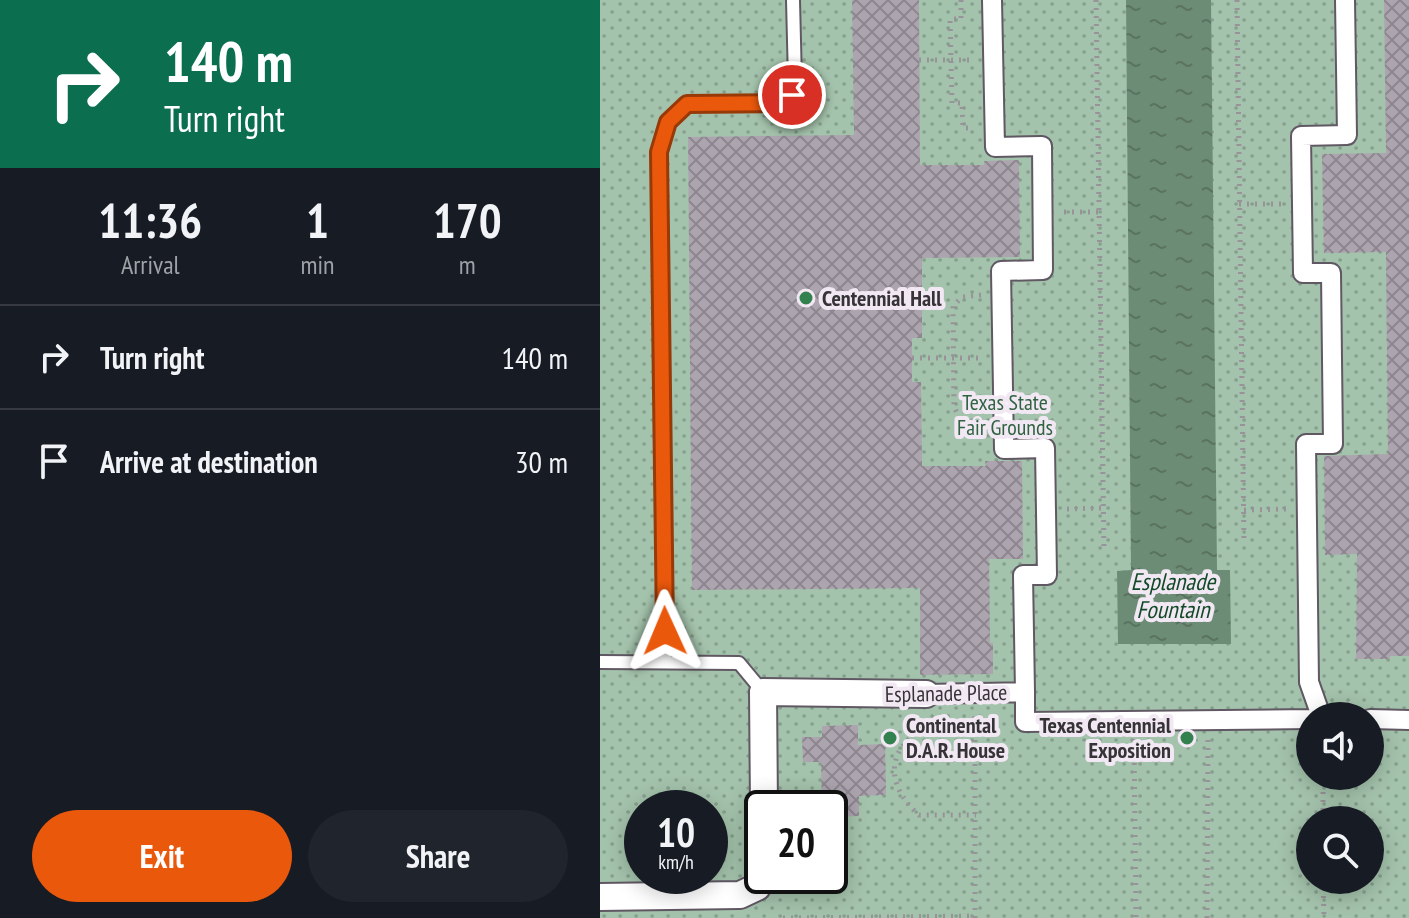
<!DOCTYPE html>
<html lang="en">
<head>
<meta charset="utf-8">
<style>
	:root { --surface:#171b24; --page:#20242c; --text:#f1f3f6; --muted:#9ea1a6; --line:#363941; --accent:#ea580c }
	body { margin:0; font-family:"PT Sans Narrow",sans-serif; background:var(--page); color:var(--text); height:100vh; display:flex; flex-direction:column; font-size:30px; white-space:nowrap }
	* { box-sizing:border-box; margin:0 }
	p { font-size:26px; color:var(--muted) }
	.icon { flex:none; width:44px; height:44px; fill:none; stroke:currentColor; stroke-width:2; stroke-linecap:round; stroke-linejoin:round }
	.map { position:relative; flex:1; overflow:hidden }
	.drawer { display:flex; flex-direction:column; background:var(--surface); width:600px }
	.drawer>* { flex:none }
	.guide { background:#0b6e4f; color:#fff; overflow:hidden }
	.tools { position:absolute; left:696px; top:702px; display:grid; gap:16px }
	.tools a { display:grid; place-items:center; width:88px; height:88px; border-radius:50%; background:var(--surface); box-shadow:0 4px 20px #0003; font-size:40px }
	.speed { position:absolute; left:24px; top:790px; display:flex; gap:16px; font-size:40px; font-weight:700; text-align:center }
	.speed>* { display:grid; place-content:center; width:104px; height:104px; border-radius:50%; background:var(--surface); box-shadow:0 4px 20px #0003; line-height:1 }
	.speed small { font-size:20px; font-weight:400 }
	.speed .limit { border:4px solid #111; border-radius:12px; background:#fff; color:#111 }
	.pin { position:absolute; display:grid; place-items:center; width:68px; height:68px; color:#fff; margin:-34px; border:4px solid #fff; border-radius:50%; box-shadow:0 2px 8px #0007 }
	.me { position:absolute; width:88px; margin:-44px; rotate:359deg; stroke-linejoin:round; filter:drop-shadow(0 0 6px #0008) }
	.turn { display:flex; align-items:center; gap:28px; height:168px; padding:0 32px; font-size:36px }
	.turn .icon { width:104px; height:104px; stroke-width:2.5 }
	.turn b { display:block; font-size:56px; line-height:68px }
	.eta { display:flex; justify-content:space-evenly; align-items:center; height:136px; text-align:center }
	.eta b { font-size:48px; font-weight:700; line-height:56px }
	.cta { display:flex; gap:16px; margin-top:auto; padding:16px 32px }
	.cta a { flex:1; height:92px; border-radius:48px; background:var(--accent); color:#fff; font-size:32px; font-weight:700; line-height:92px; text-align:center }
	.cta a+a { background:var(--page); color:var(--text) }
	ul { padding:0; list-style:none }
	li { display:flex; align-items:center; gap:24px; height:104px; padding:0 32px; border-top:2px solid var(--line) }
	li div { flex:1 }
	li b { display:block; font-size:30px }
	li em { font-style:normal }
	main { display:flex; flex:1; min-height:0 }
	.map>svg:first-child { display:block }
</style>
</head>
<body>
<main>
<section class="drawer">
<div class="guide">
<div class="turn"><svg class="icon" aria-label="right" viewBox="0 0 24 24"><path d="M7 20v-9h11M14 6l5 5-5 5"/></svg><div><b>140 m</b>Turn right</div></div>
</div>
<div class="eta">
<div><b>11:36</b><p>Arrival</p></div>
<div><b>1</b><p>min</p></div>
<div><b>170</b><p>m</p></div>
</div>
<ul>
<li><svg class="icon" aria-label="right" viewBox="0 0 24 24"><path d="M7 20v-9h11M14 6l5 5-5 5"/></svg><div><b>Turn right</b></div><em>140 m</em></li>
<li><svg class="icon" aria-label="arrive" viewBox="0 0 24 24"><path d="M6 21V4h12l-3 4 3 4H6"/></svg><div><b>Arrive at destination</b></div><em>30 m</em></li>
</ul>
<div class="cta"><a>Exit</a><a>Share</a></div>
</section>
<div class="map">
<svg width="809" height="918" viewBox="0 0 809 918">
	<defs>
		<pattern id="park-dots" width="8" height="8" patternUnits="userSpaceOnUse" patternTransform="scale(2)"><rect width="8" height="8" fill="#a4c3ac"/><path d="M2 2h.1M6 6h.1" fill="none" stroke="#869f8d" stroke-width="1.8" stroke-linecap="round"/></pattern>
		<pattern id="water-ripples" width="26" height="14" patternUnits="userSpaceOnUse" patternTransform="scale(2)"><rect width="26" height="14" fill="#6c8c75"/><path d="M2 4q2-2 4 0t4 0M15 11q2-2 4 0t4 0" fill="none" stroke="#5a7361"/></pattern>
		<pattern id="building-cross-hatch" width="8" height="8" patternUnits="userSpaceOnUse" patternTransform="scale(2)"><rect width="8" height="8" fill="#aca4af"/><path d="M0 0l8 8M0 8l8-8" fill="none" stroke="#8d868f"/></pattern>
	</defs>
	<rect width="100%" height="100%" fill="#e4dbe7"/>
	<!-- park -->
	<path fill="url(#park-dots)" fill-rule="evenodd" d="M0,0H809V918H0ZM710,716H770V776H710ZM42,808H110V876H42ZM162,808H230V876H162ZM710,820H770V880H710Z"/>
	<!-- water -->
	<path fill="url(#water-ripples)" d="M526,0H611L617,570H630L631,644H518L517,571L531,570Z"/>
	<!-- building -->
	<path fill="url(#building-cross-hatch)" d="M252,0H319L320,165H384V161L419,160L420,257L322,258V338H312V382H321L322,466H386L385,461H422L423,559H389L390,643H393V674L320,675V588L92,590L88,137L254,135Z
		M784,0H809V656H790V659H756L757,554L725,555L724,456L788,454L786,252L724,253L722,154L786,153Z
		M258,725V745L285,744L286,795L259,796V816L230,817V808H222L221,762H203L202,737H222V726Z"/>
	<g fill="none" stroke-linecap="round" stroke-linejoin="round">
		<!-- service casing -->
		<g stroke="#605863" stroke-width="16">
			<path id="service" d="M0,662L139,663L163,692
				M65,662L59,152L68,122L87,104L178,103L192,95L195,81L193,0"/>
		</g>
		<!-- pedestrian casing -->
		<g stroke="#605863" stroke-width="22">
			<path id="pedestrian" d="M392,0L395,147L442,146L443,270L401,271L404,449L445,448L447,575H423L425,692
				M326,694L425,692V722L710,719
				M721,716L709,682L706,444H733L731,273H703L701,136L747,135L745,0
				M770,719L809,720"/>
		</g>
		<!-- minor casing -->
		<g stroke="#605863" stroke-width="30">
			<path id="minor" d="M164,808L163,692L326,694
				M0,897L140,895L157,887L162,867"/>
		</g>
		<!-- path -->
		<path stroke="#98929a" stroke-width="5" stroke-dasharray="2 6" stroke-linecap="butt" d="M361,0V19H350L352,103H362L363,128H373
			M496,0L504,549
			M637,0L644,543
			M319,60H372
			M639,204H682
			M464,212H499
			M381,295L362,297L353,306L354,407L360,419L371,425H382
			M312,358H382
			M467,509L503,508
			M644,510L687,509
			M316,718V733C283,757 291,791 319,815H376
			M534,739L536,918
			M723,776V820
			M723,880L724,918
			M183,918L375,916
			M375,918V711
			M607,918L608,739"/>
		<!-- service -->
		<use href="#service" stroke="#fff" stroke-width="12"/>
		<!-- pedestrian -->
		<use href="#pedestrian" stroke="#fff" stroke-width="18"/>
		<!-- minor -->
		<use href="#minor" stroke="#fff" stroke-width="26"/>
	</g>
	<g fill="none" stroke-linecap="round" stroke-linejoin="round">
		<!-- route casing -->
		<g stroke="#983908" stroke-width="20">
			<path id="route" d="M65,631L59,152L68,122L87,104L178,103L192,95"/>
		</g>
		<!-- route -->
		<use href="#route" stroke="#ea580c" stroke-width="14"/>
	</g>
	<!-- markers -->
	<g fill="#348150" stroke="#f2e8f4" stroke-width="3">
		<circle cx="206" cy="298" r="8"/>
		<circle cx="290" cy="738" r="8"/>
		<circle cx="587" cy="738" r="8"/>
	</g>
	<g text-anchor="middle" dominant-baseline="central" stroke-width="8" stroke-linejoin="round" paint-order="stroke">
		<!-- poi labels -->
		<g font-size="22" font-weight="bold" fill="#363337" stroke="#f2e8f4" text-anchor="start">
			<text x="222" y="298">Centennial Hall</text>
			<text x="306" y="725">Continental<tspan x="306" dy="25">D.A.R. House</tspan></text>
			<text x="571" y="725" text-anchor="end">Texas Centennial<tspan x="571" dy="25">Exposition</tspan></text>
		</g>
		<!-- park labels -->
		<g font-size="22" fill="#2f6340" stroke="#f2e8f4">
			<text x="405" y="402">Texas State<tspan x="405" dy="25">Fair Grounds</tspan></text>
		</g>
		<!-- street labels -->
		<g font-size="22" fill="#363337" stroke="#f2e8f4">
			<text transform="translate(346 693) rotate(-1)">Esplanade Place</text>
		</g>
		<!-- water labels -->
		<g font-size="24" font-style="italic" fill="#134a28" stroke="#f2e8f4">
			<text x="573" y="581">Esplanade<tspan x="573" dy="28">Fountain</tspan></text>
		</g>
	</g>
</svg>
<div class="tools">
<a><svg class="icon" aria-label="sound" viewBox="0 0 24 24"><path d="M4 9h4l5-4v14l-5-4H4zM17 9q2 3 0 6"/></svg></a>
<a><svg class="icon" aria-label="search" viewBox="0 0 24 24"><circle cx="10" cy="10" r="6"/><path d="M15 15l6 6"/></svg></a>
</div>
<div class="speed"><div>10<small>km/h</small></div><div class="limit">20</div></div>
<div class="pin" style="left:192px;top:95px;background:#d93025"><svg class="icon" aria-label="arrive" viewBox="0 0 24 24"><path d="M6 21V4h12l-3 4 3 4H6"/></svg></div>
<svg class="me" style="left:65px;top:631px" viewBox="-20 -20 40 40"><path d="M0-17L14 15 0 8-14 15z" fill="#ea580c" stroke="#fff" stroke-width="4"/></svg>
</div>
</main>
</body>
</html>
